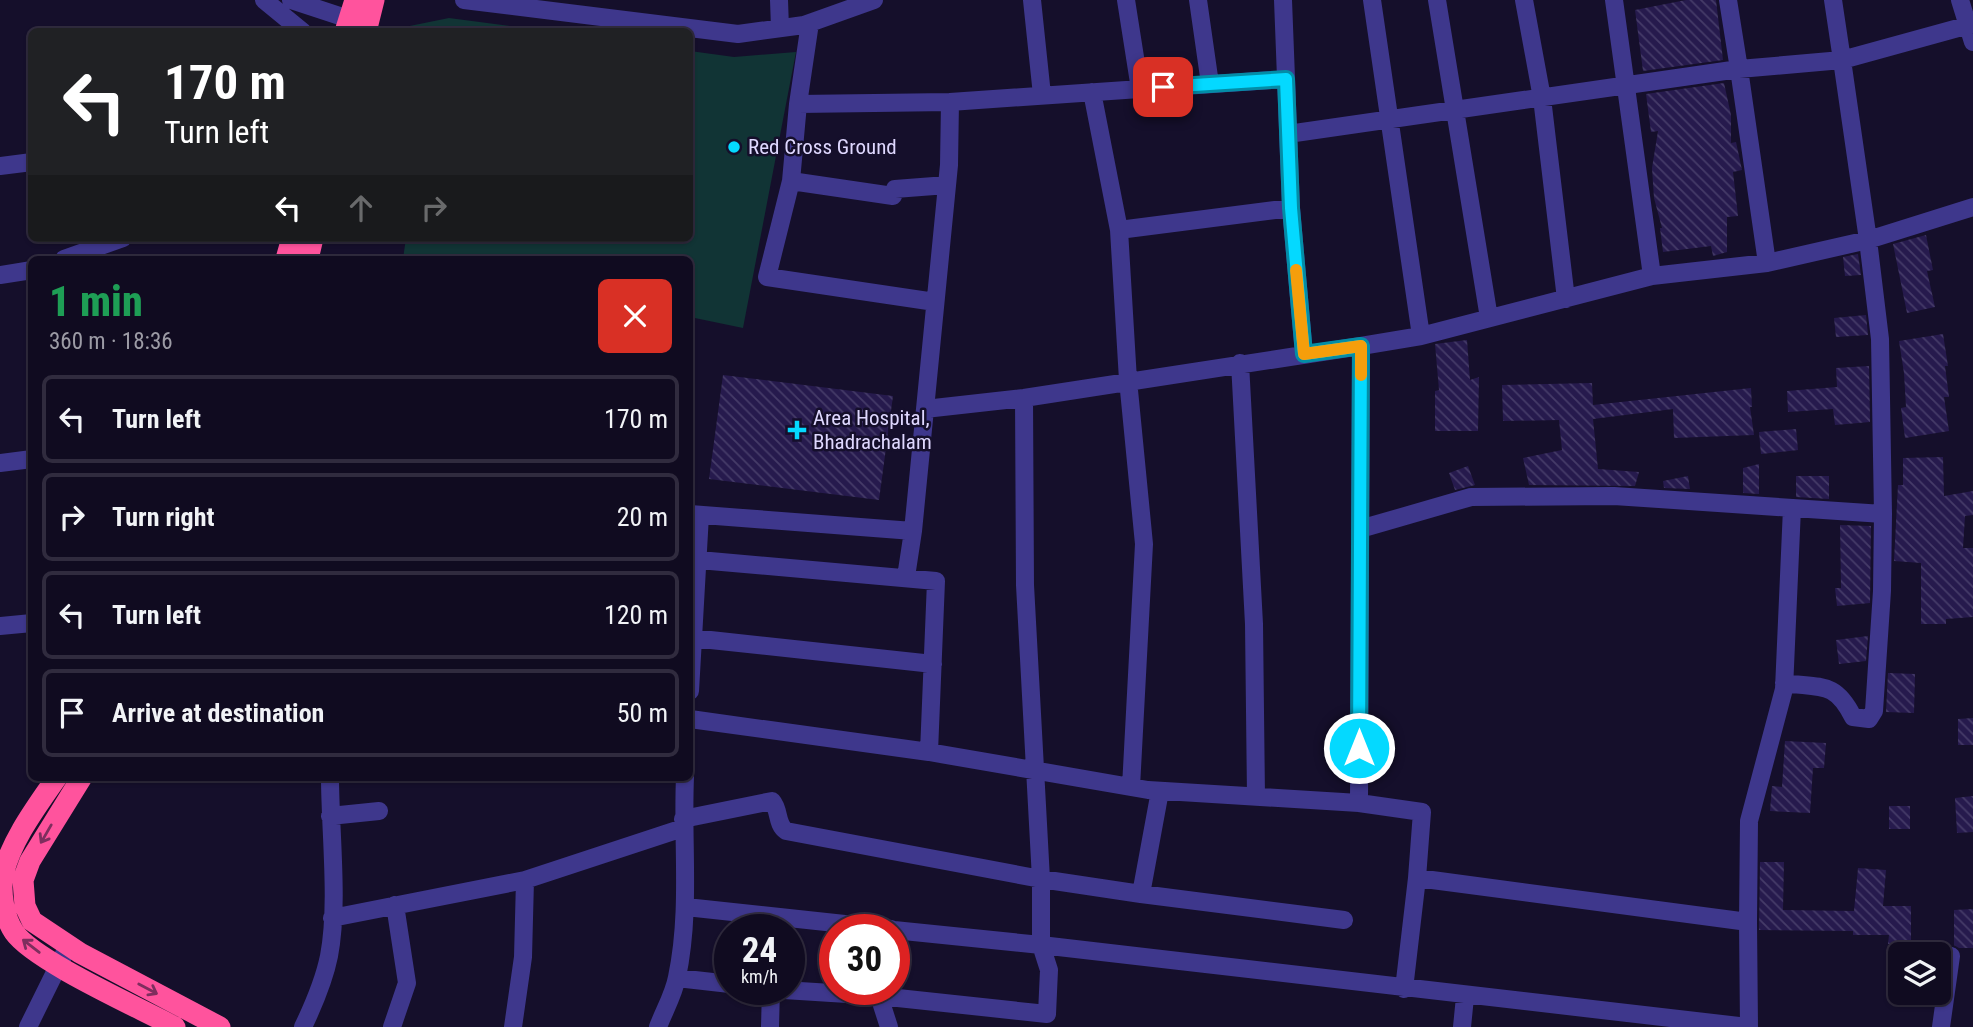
<!DOCTYPE html>
<html lang="en">
<head>
<meta charset="utf-8">
<style>
	:root { --surface:#100b20; --page:#1e192d; --text:#f1f3f6; --muted:#9c9ba5; --line:#302b3e }
	body { margin:0; font-family:"Roboto Condensed",sans-serif; background:var(--page); color:var(--text); height:100vh; display:flex; flex-direction:column; font-size:26px; white-space:nowrap }
	* { box-sizing:border-box; margin:0 }
	p { font-size:23px; color:var(--muted) }
	.icon { flex:none; width:38px; height:38px; fill:none; stroke:currentColor; stroke-width:2; stroke-linecap:round; stroke-linejoin:round }
	.map { position:relative; flex:1; overflow:hidden }
	.sheet { position:absolute; left:28px; top:256px; width:665px; height:525px; display:flex; flex-direction:column; background:var(--surface); border-radius:10px; box-shadow:0 2px 5px #0004,0 0 0 2px var(--line) }
	.sheet>* { flex:none }
	.top-card { position:absolute; left:28px; top:28px; width:665px; height:214px; border-radius:10px; box-shadow:0 2px 5px #0004,0 0 0 2px var(--line); background:#202124; color:#fff; overflow:hidden }
	.buttons { position:absolute; left:1888px; top:942px; display:grid; gap:14px }
	.buttons a { display:grid; place-items:center; width:63px; height:63px; border-radius:10px; background:var(--surface); box-shadow:0 2px 5px #0004,0 0 0 2px var(--line); font-size:35px }
	.speed { position:absolute; left:714px; top:914px; display:flex; gap:14px; font-size:35px; font-weight:700; text-align:center }
	.speed>* { display:grid; place-content:center; width:91px; height:91px; border-radius:50%; background:var(--surface); box-shadow:0 2px 5px #0004,0 0 0 2px var(--line); line-height:1 }
	.speed small { font-size:18px; font-weight:400 }
	.speed .limit { border:10px solid #d22; background:#fff; color:#111 }
	.pin { position:absolute; display:grid; place-items:center; width:60px; height:60px; color:#fff; margin:-30px; border-radius:14px; box-shadow:0 4px 10px #0006 }
	.me { position:absolute; width:77px; margin:-38px; rotate:0deg; stroke-linejoin:round; filter:drop-shadow(0 0 5px #0008) }
	.turn { display:flex; align-items:center; gap:24px; height:147px; padding:0 21px; font-size:32px }
	.turn .icon { width:91px; height:91px; stroke-width:2.5 }
	.turn b { display:block; font-size:49px; line-height:60px }
	.lanes { display:flex; align-items:center; height:66px; padding:0 21px; background:#0003; justify-content:center; gap:35px; direction:ltr }
	.lanes .off { opacity:.35 }
	.round { display:grid; place-items:center; flex:none; width:74px; height:74px; border-radius:10px; background:var(--page) }
	.head { display:flex; align-items:center; justify-content:space-between; height:119px; padding:0 21px }
	h1 { font-size:42px; font-weight:800; line-height:52px; color:#1e9e55 }
	ul { padding:0; list-style:none }
	li { display:flex; align-items:center; gap:21px; height:88px; margin:0 14px 10px; padding:0 7px; border:4px solid var(--line); border-radius:10px }
	li div { flex:1 }
	li b { display:block; font-size:26px }
	li em { font-style:normal }
	.map>svg:first-child { display:block }
</style>
</head>
<body>
<div class="map">
<svg width="1973" height="1027" viewBox="0 0 1973 1027">
	<defs>
		<pattern id="building-back-hatch" width="6" height="6" patternUnits="userSpaceOnUse" patternTransform="scale(1.75)"><rect width="6" height="6" fill="#261a4d"/><path d="M-1 5l2 2M0 0l6 6M5-1l2 2" fill="none" stroke="#453b68"/></pattern>
	</defs>
	<rect width="100%" height="100%" fill="#150f2b"/>
	<!-- pitch -->
	<path fill="#113435" d="M449,18L547,31H385Z
		M690,51L734,57L796,52L743,328L690,317V259H403L406,238H690Z"/>
	<!-- building -->
	<path fill="url(#building-back-hatch)" d="M1686,0H1716L1723,60L1643,71L1635,10Z
		M1724,83L1731,115V143L1736,142L1742,170L1733,172L1738,216L1727,217V252L1713,256L1711,246L1663,252L1660,228H1662L1654,198L1652,168L1658,131L1651,132L1646,94Z
		M1926,235L1933,270L1927,271L1935,307L1907,313L1893,244Z
		M1858,254L1861,275L1845,276L1843,257Z
		M1866,315L1868,335L1836,337L1834,318Z
		M1943,334L1948,366H1945L1949,397H1944L1949,431L1905,438L1901,408L1906,407L1904,373L1899,341Z
		M1467,340L1470,380L1479,377L1478,431H1435V391L1439,390L1435,344Z
		M1869,366L1870,422L1835,425L1833,409L1788,412L1787,391L1837,387L1836,368Z
		M723,375L893,396L879,500L709,479Z
		M1592,383L1593,405L1751,388L1752,407H1750L1754,435L1674,438L1673,409L1593,419L1598,469L1639,472L1635,486L1529,485L1523,458L1562,450L1559,420L1503,421L1502,385Z
		M1796,429L1798,450L1761,454L1759,432Z
		M1943,457L1944,496L1973,491V515L1965,516L1963,548H1973V617L1946,619V624H1921V563L1894,561L1898,485H1903V458Z
		M1759,464V494L1743,493V468Z
		M1468,466L1475,485L1455,490L1449,473Z
		M1688,476L1690,489L1664,488L1663,481Z
		M1796,476H1829V499L1796,497Z
		M1840,525L1871,526L1870,603L1837,606L1835,588H1841Z
		M1868,636L1866,661L1839,664L1836,640Z
		M1888,673L1915,674L1914,713L1886,712Z
		M1973,718V745H1958V719Z
		M1785,741L1826,743L1824,768H1813L1810,813L1770,811L1772,786L1782,787Z
		M1973,796V832L1957,833L1955,798Z
		M1889,806H1910V829H1889Z
		M1760,862H1784L1783,910L1854,911L1858,868L1886,870L1883,906H1911V944H1888L1889,935H1853V931L1759,930Z
		M1973,909V948H1959L1954,945V910Z"/>
	<g fill="none" stroke-linecap="round" stroke-linejoin="round">
		<!-- minor -->
		<path stroke="#3e378c" stroke-width="18" d="M264,0L303,32
			M291,0L361,23
			M464,0L738,34L804,25L874,0
			M779,0L780,28
			M1032,0L1042,95
			M1126,0L1140,89
			M1198,0L1210,84
			M1283,0L1291,208L1304,354
			M1437,0L1489,318
			M1524,0L1542,98L1566,299
			M1960,0L1973,42
			M1973,24L1842,60L1868,240L1973,207
			M1092,92L1119,230
			M950,102L1286,79
			M798,104L791,181L767,277L935,302
			M1288,134L1739,69L1728,0
			M0,166L32,162
			M791,181L893,196L895,189L947,185
			M64,259L123,238
			M1767,263L1739,69L1842,60L1833,0
			M0,275L32,270
			M1421,336L1652,276L1614,0
			M1361,346L1421,336L1372,0
			M1240,363L1254,624L1256,797
			M0,463L32,459
			M690,514L913,531L949,165L950,102L798,104L810,23
			M1360,529L1471,497L1614,496L1883,514L1880,339L1868,240L1767,263L1652,276
			M699,560L936,581L929,752
			M906,577L913,531
			M0,626L32,623
			M692,638L933,664
			M1784,683C1821,688 1835,681 1853,717L1869,719L1874,711L1882,591L1883,514
			M690,691L700,515
			M690,719L929,752L1148,790L1359,803L1361,346L1024,398L925,409
			M1131,787L1144,544L1128,380L1119,230L1291,208
			M1359,803L1422,812L1417,878L1748,922L1749,1027
			M330,816L379,811
			M683,819L772,801C780,810 776,824 786,831L1041,879L1141,894L1160,791
			M1141,894L1344,920
			M686,907L891,929
			M332,918L525,880L683,828
			M1748,922L1749,821L1784,689L1792,508
			M894,930L1041,945V879L1025,585L1024,398
			M677,978L730,984
			M768,989L879,996L1047,1014L1049,970L1041,945L1748,1027
			M1404,989L1417,878
			M879,996L889,1027
			M28,1027L68,946
			M303,1027C314,1004 324,981 329,956C339,904 330,831 330,777
			M392,1027L407,983L395,905
			M513,1027L523,957L525,880
			M658,1027C664,1011 674,994 677,977C691,911 682,843 685,777
			M770,1027L771,989
			M1462,1027L1465,997
			M1941,1027L1951,956"/>
		<!-- highway -->
		<path stroke="#ff539d" stroke-width="21" d="M345,32L355,0
			M366,32L374,0
			M286,259L292,238
			M308,259L313,238
			M57,777C37,806 11,840 3,875C0,893 4,917 14,932C34,961 140,1008 175,1027
			M82,777L30,861L23,880L25,906L32,921L80,953L220,1027"/>
	</g>
	<!-- one-way arrows -->
	<defs><path id="oneway-shaft" d="M-6 0H5M1.5-3L5.5 0L1.5 3" fill="none" stroke-width="1.6" stroke-linecap="round" stroke-linejoin="round" transform="scale(1.75)"/></defs>
	<g stroke="#7e2e5e">
		<use href="#oneway-shaft" transform="translate(46 834) rotate(120)"/>
		<use href="#oneway-shaft" transform="translate(31 946) rotate(-142)"/>
		<use href="#oneway-shaft" transform="translate(148 989) rotate(28)"/>
	</g>
	<g fill="none" stroke-linecap="round" stroke-linejoin="round">
		<!-- route casing -->
		<g stroke="#038da6" stroke-width="18">
			<path id="route" d="M1163,87L1286,79L1291,208L1304,354L1361,346L1359,748"/>
		</g>
		<!-- route -->
		<use href="#route" stroke="#04d9ff" stroke-width="12"/>
		<!-- slow -->
		<path stroke="#f59e0b" stroke-width="12" d="M1296,270L1304,354L1361,346V375"/>
	</g>
	<!-- markers -->
	<g fill="#04d9ff" stroke="#150f2b" stroke-width="2.5">
		<circle cx="734" cy="147" r="7"/>
		<path d="M793.5 419.5h7v7h7v7h-7v7h-7v-7h-7v-7h7z"/>
	</g>
	<g text-anchor="middle" dominant-baseline="central" stroke-width="5" stroke-linejoin="round" paint-order="stroke">
		<!-- poi labels -->
		<g font-size="21" fill="#dfd8ff" stroke="#150f2b" text-anchor="start">
			<text x="748" y="147">Red Cross Ground</text>
			<text x="813" y="418">Area Hospital,<tspan x="813" dy="24">Bhadrachalam</tspan></text>
		</g>
	</g>
</svg>
<div class="buttons">
<a><svg class="icon" aria-label="layers" viewBox="0 0 24 24"><path d="M12 4l9 5-9 5-9-5zM3 14l9 5 9-5"/></svg></a>
</div>
<div class="speed"><div>24<small>km/h</small></div><div class="limit">30</div></div>
<div class="pin" style="left:1163px;top:87px;background:#d93025"><svg class="icon" aria-label="arrive" viewBox="0 0 24 24"><path d="M6 21V4h12l-3 4 3 4H6"/></svg></div>
<svg class="me" style="left:1359px;top:748px" viewBox="-20 -20 40 40"><circle r="17" fill="#04d9ff" stroke="#fff" stroke-width="3"/><path d="M0-11L8 9 0 5-8 9z" fill="#fff"/></svg>
<div class="top-card">
<div class="turn"><svg class="icon" aria-label="left" viewBox="0 0 24 24"><path d="M17 20v-9H6M10 6l-5 5 5 5"/></svg><div><b>170 m</b>Turn left</div></div>
<div class="lanes"><svg class="icon" aria-label="left" viewBox="0 0 24 24"><path d="M17 20v-9H6M10 6l-5 5 5 5"/></svg><svg class="icon off" aria-label="ahead" viewBox="0 0 24 24"><path d="M12 20V5M6 11l6-6 6 6"/></svg><svg class="icon off" aria-label="right" viewBox="0 0 24 24"><path d="M7 20v-9h11M14 6l5 5-5 5"/></svg></div>
</div>
<section class="sheet">
<div class="head"><div><h1>1 min</h1><p>360 m · 18:36</p></div><a class="round" style="background:#d93025;color:#fff"><svg class="icon" aria-label="close" viewBox="0 0 24 24"><path d="M6 6l12 12M18 6L6 18"/></svg></a></div>
<ul>
<li><svg class="icon" aria-label="left" viewBox="0 0 24 24"><path d="M17 20v-9H6M10 6l-5 5 5 5"/></svg><div><b>Turn left</b></div><em>170 m</em></li>
<li><svg class="icon" aria-label="right" viewBox="0 0 24 24"><path d="M7 20v-9h11M14 6l5 5-5 5"/></svg><div><b>Turn right</b></div><em>20 m</em></li>
<li><svg class="icon" aria-label="left" viewBox="0 0 24 24"><path d="M17 20v-9H6M10 6l-5 5 5 5"/></svg><div><b>Turn left</b></div><em>120 m</em></li>
<li><svg class="icon" aria-label="arrive" viewBox="0 0 24 24"><path d="M6 21V4h12l-3 4 3 4H6"/></svg><div><b>Arrive at destination</b></div><em>50 m</em></li>
</ul>
</section>
</div>
</body>
</html>
